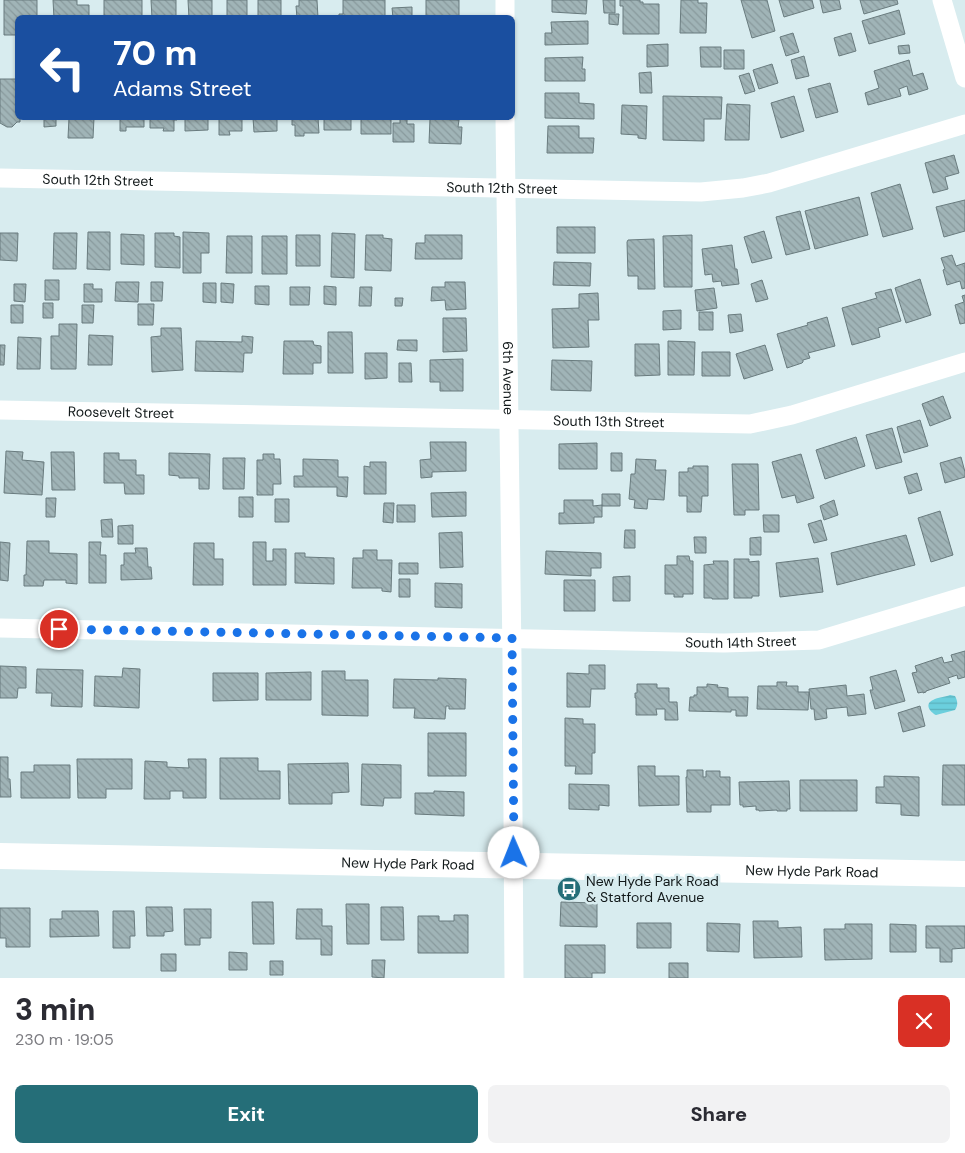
<!DOCTYPE html>
<html lang="en">
<head>
<meta charset="utf-8">
<style>
	:root { --surface:#fff; --page:#f2f2f3; --text:#2b2b33; --muted:#7c7c81; --accent:#256e78 }
	body { margin:0; font-family:"DM Sans",sans-serif; background:var(--page); color:var(--text); height:100vh; display:flex; flex-direction:column; font-size:19px; white-space:nowrap }
	* { box-sizing:border-box; margin:0 }
	p { font-size:16px; color:var(--muted) }
	.icon { flex:none; width:28px; height:28px; fill:none; stroke:currentColor; stroke-width:2; stroke-linecap:round; stroke-linejoin:round }
	.map { position:relative; height:978px; overflow:hidden }
	.details { display:flex; flex-direction:column; background:var(--surface); flex:1 }
	.details>* { flex:none }
	.banner { position:absolute; left:15px; top:15px; width:500px; height:105px; border-radius:8px; box-shadow:0 1px 4px #0004; background:#1a4fa0; color:#fff; overflow:hidden }
	.pin { position:absolute; display:grid; place-items:center; width:42px; height:42px; color:#fff; margin:-21px; border:2px solid #fff; border-radius:50%; box-shadow:0 1px 5px #0007 }
	.me { position:absolute; width:55px; margin:-28px; rotate:359deg; stroke-linejoin:round; filter:drop-shadow(0 0 4px #0008) }
	.turn { display:flex; align-items:center; gap:18px; height:105px; padding:0 15px; font-size:22px }
	.turn .icon { width:65px; height:65px; stroke-width:2.5 }
	.turn b { display:block; font-size:35px; line-height:42px }
	.round { display:grid; place-items:center; flex:none; width:52px; height:52px; border-radius:8px; background:var(--page) }
	.headline { display:flex; align-items:center; justify-content:space-between; height:85px; padding:0 15px }
	h1 { font-size:30px; font-weight:800; line-height:38px }
	.primary-button { display:flex; gap:10px; margin-top:auto; padding:10px 15px }
	.primary-button a { flex:1; height:58px; border-radius:8px; background:var(--accent); color:#fff; font-size:20px; font-weight:800; line-height:58px; text-align:center }
	.primary-button a+a { background:var(--page); color:var(--text) }
	.map>svg:first-child { display:block }
</style>
</head>
<body>
<div class="map">
<svg width="965" height="978" viewBox="0 0 965 978">
	<defs>
		<pattern id="water-rules" width="6" height="5" patternUnits="userSpaceOnUse" patternTransform="scale(1.25)"><rect width="6" height="5" fill="#6bcfdd"/><path d="M0 2.5h6" fill="none" stroke="#5cb1bd"/></pattern>
		<pattern id="building-back-hatch" width="6" height="6" patternUnits="userSpaceOnUse" patternTransform="scale(1.25)"><rect width="6" height="6" fill="#a0b4b7"/><path d="M-1 5l2 2M0 0l6 6M5-1l2 2" fill="none" stroke="#899a9d"/></pattern>
	</defs>
	<rect width="100%" height="100%" fill="#d8ecef"/>
	<!-- water -->
	<path fill="url(#water-rules)" d="M950,695L955,696C958,702 958,705 955,710L936,715C930,712 924,704 933,700C938,697 945,697 950,695Z"/>
	<!-- building -->
	<path fill="url(#building-back-hatch)" stroke="#697b7e" d="M4,0H37V18H18V35H4Z
		M53,0H77V5H89V18H54Z
		M104,0H142V18H104Z
		M151,0H176V18H152Z
		M188,0H212V18H189Z
		M227,0H247V18H227Z
		M258,0H281V18H258Z
		M299,0H317L318,18H297L296,6H299Z
		M343,0H385V18H339V14H343Z
		M426,0H459V18H426Z
		M552,0H587L586,14L552,12Z
		M603,0H615V13H604Z
		M620,0H640V2H643V4H659V34H623V6H620Z
		M681,0H698V3H707L706,33H680Z
		M741,0H767L775,31L752,38Z
		M779,0H812L814,8L784,17Z
		M820,0H839L841,9L823,13Z
		M860,0H897L898,4L864,14Z
		M412,7V18H393L392,8Z
		M899,10L905,34L869,44L862,21Z
		M609,14H619L618,25L609,24Z
		M588,21V44L545,45V33H552L551,22Z
		M793,33L799,52L786,56L780,37Z
		M851,33L856,51L839,56L834,38Z
		M668,44V66L647,67V45Z
		M909,45L910,53L899,54L898,46Z
		M700,47H721V67H701Z
		M724,50H744V69H724Z
		M804,56L809,76L796,79L791,60Z
		M583,57L582,69H585V81H545V58Z
		M909,60L913,76L923,73L928,89L909,95L907,86L899,89L901,96L868,105L865,93L879,88L874,71Z
		M772,64L778,83L759,89L753,70Z
		M651,72L652,93H640L639,73Z
		M749,73L755,91L745,94L739,76Z
		M0,79H18V118H20V122H17L12,127H7L0,123Z
		M830,83L838,112L816,118L808,89Z
		M545,93H579V103L594,104V119L545,118Z
		M663,96L722,97L721,119H704V141L663,140Z
		M794,96L804,131L781,138L771,103Z
		M727,104L750,105L749,140H725Z
		M622,105L647,106L646,139L638,138V135L621,134Z
		M34,118H56V126L44,127V119H34Z
		M69,118H94L93,138H68Z
		M120,118H144V127H126V131H120Z
		M150,118H177V120H174V131H163L164,128H150Z
		M185,118H208V130L185,131Z
		M219,118H242V131H229L230,135H219Z
		M253,118H277V131L254,132Z
		M292,118H318L319,133H304V136H295V125H292Z
		M324,118H351V130H324Z
		M361,118H391V134H361Z
		M400,118H407V124H414V142H393V123H400Z
		M430,119L459,120L458,127H462L461,144L429,143Z
		M548,126H579V138H594L593,153H547Z
		M954,155L959,173L945,177L948,189L933,193L925,163Z
		M900,184L913,229L883,237L871,193Z
		M859,197L868,235L815,249L805,211Z
		M965,200V231L944,237L936,207Z
		M800,211L810,249L786,255L776,217Z
		M557,227H595V253H557Z
		M764,231L772,258L752,263L744,237Z
		M88,232H110V270L87,269Z
		M183,232L209,233V253H201V273H183Z
		M0,233H18L17,261L0,260Z
		M54,233H77L76,269H53Z
		M155,233H174V236L180,237V268L155,267Z
		M332,233L355,234L354,278L331,277Z
		M121,234L144,235V265L121,264Z
		M296,235H320V266H296Z
		M366,235H383V238L392,239L391,271L365,270Z
		M425,235H462V259H415L416,243H425Z
		M692,235V287H664L663,236Z
		M227,236H252V273H226Z
		M262,236H287V274H262Z
		M654,239L655,289H638V276H628L627,242L628,240Z
		M732,245L735,269H737L739,284L722,286L721,281L713,282L712,274L705,275L702,249Z
		M952,255L956,266L965,263V288L962,289L960,281L947,285L943,270L945,269L941,258Z
		M554,262L591,263L590,286L553,285Z
		M920,279L931,315L906,323L895,288Z
		M45,280H59V300H45Z
		M762,280L768,299L756,302L751,284Z
		M116,282H139L138,302L115,301Z
		M151,282H163L162,301H151Z
		M445,282H465L466,309L446,310L445,300L431,301L432,287H445Z
		M203,283H216V303L203,302Z
		M221,283L234,284L233,303L221,302Z
		M14,284H26L25,302L14,301Z
		M84,284H93V289H102V302H84Z
		M255,286H269V305L255,304Z
		M324,286L336,287V305L324,304Z
		M290,287H310L309,305H290Z
		M360,287H372L371,306H359Z
		M714,288L717,308L697,311L695,290Z
		M891,289L901,321L878,328L880,337L852,345L842,308L877,298L875,293Z
		M598,293L599,320H588L589,347L553,348L552,309L579,308V294Z
		M965,295V323L960,324L955,305L964,302L962,296Z
		M395,298H403L402,306H395Z
		M43,303H53V318H43Z
		M138,304H154L153,325H138Z
		M11,305H23V323H11Z
		M82,305H94L93,323H82Z
		M681,310V329L663,330V311Z
		M699,312H713V330H699Z
		M741,314L743,331L730,333L728,315Z
		M827,317L835,346L808,353L810,358L803,360V362L802,363L787,368L777,334L808,325L807,323Z
		M443,318H466L467,351L443,352Z
		M59,324H77L76,369H51V336H59Z
		M161,328H181L183,370L152,372L151,337L161,336Z
		M328,332H352L353,373H328Z
		M89,335L113,336L112,365H88Z
		M242,336L253,337L252,353H244L243,372L195,371L196,341L242,342Z
		M18,337L41,338L40,369H17Z
		M398,340H417V351L397,350Z
		M284,341H313L314,345L321,346V363H313V374H283Z
		M668,341L695,342L694,375H668Z
		M635,344H659L660,375L635,376Z
		M0,345H5L4,365H0Z
		M765,345L773,370L744,379L736,354Z
		M702,352H730V376H702Z
		M365,353H387V378L365,379Z
		M463,359V391H440V382H430V360Z
		M552,360L592,361L591,391L551,390Z
		M399,363H411L412,382H399Z
		M943,396L951,418L930,426L922,404Z
		M920,420L928,446L904,453L897,427Z
		M892,428L902,462L876,469L866,435Z
		M856,437L865,466L825,479L816,450Z
		M430,442H466V471L432,472V477L421,478L420,460L431,459Z
		M597,443V469H559V444Z
		M6,451L23,452L22,460L44,462L42,495L4,493Z
		M51,452H74L75,490H52Z
		M104,453H119V460H136V475H144V494H125L124,483H104Z
		M169,453L210,454L209,489H199V478H179V476L169,475Z
		M611,453H622V471H611Z
		M263,454H274V459H280L281,484H273V495H257V460H263Z
		M801,454L814,498L797,503L795,495L782,498L772,462Z
		M961,457L965,472V477L945,483L940,463Z
		M223,458H245L244,489H223Z
		M303,459L338,460V477H348L347,497L337,496V487H294V476H303Z
		M636,459L656,460L655,470H666L664,500L648,499L647,509L634,508L635,500L629,499L631,474H635Z
		M370,462H386V494H364V466L370,467Z
		M732,464H758L759,510H745V515H734Z
		M693,466H708V496H702L701,512H687V496H679V472H688V468H693Z
		M917,473L922,490L909,494L904,477Z
		M466,492V516L432,517L431,493Z
		M602,494H620V506H602Z
		M239,497H253V517H239Z
		M46,498H56L55,517H46Z
		M275,499H289V522H275Z
		M564,500H593V506L602,505V517H594V523L559,524V513H564Z
		M834,500L838,515L824,520L820,506Z
		M384,503H394L393,523L383,522Z
		M397,505H415V522H397Z
		M940,511L953,555L931,562L918,518Z
		M763,515H779V532H764Z
		M112,519L113,537H102L101,520Z
		M821,520L827,540L814,543L808,524Z
		M133,525V544H118V526Z
		M625,530H635V548H624Z
		M462,532L463,567L440,568L439,533Z
		M906,535L915,565L837,585L831,553Z
		M694,537H706V553H695Z
		M761,537V555H750V538Z
		M27,541H49V553L77,554V584L66,583V580H44L43,586H24V575H26Z
		M0,542L10,543L8,581L0,580Z
		M89,542H101L100,555H106V583H89Z
		M253,542H266V561H273V549H286V585H253Z
		M194,543H214V559H223V585H193Z
		M135,548H147L148,567H151L152,579L121,580V565H124V553H136Z
		M363,550H377V560H392L391,592L382,591V588H352L353,558H363Z
		M546,551L601,553V568H591V576L545,574Z
		M295,553H305V557L334,558V584L295,583Z
		M677,556H689L690,561H693V594H683V597H674V594H665V565H677Z
		M818,558L823,592L780,597L776,563Z
		M734,559H749V562L759,561V596H752V598H734Z
		M713,561H728V599H712V598H704V565L714,564Z
		M399,563H418V574H399Z
		M630,576V601H613V577Z
		M399,579H410V597H399Z
		M564,580H595V611H564Z
		M435,583L462,584V608L435,607Z
		M965,651V677L958,679L957,675L948,678L950,683L926,691V692L923,693V692L918,693L912,673L917,672L915,666L942,657L944,663L953,661L951,655Z
		M589,665H605V689H591L590,707H567V673L589,674Z
		M0,666L26,667V688H18L17,698H0Z
		M123,668L140,669L139,708L94,706L95,676L122,677Z
		M37,669L83,670L82,707L51,706L52,693H36Z
		M896,670L905,701L875,709L870,690H873L870,677Z
		M322,671H345V680H368V716L322,715Z
		M311,672V700H266V673Z
		M213,673H258V700L213,701Z
		M438,678L466,679L465,709H449V706H446L445,719L414,718L415,708H393L394,679L438,680Z
		M777,682H787L786,686H798V692H809L808,710L757,709L758,686H777Z
		M637,684H657V688H669V702H677L678,720H665V709H656L657,715H636V698H635V693H637Z
		M707,684L718,685L717,687L728,688V697H748L747,716H736V710H731V712L689,711L690,697H694V695H697V687H707Z
		M846,685L847,696L864,694L866,714L848,716L847,707L826,709L827,718L815,720L814,709H811L809,689Z
		M920,706L925,726L903,732L898,713Z
		M565,718L583,719V724H595V753H592V774H575L576,766H565Z
		M428,733H466V776H428Z
		M0,757H8V779H10L11,797H0Z
		M220,758H258V771H280V799H220Z
		M77,759H132V789H106V798H78Z
		M188,759H206V798H183V791H170V799H144L145,761L167,762V767L189,768Z
		M348,763L349,792L332,793V804H289L288,764Z
		M362,764L401,765V798H384L383,806L361,805Z
		M34,765H70V798H21V772H34Z
		M943,765H965V805H942Z
		M638,766H655V776H679V805L639,806Z
		M687,770H703V777H706V771H720V777H730V805H711V812H687L686,777H687Z
		M884,776L919,777V816L901,815V804L876,803V787H884Z
		M800,780H857V811H800Z
		M789,781L790,809H787V811H777V810L759,811V810H756V806L743,807V805H740L739,782Z
		M569,784L609,785V806L599,805V810L569,809Z
		M434,791L464,792V816L415,814V793H434Z
		M252,902H273L274,944H253Z
		M561,902L597,903V927L560,926Z
		M346,904H369V944H347Z
		M146,907H172L173,931L164,932V936H147Z
		M381,907H403L404,940H381Z
		M0,908H30V947H6V938H0Z
		M184,909H211V938H200V945H185Z
		M297,909H322V926H332V955H321V939H296Z
		M62,911H98L99,936L50,937V919H62Z
		M113,911H134L135,936H130V948H113Z
		M454,915H468V953H418V916H439V921H454Z
		M753,921H778V928L801,927L802,957L754,958Z
		M637,923H671V948H637Z
		M707,923L740,924L739,952L707,951Z
		M845,924H872V959L825,960L824,929H845Z
		M890,924L916,925V952H890Z
		M926,926H965V948L952,949V962H940V948H926Z
		M565,945H605V973H592V978H565Z
		M229,952L247,953V970H229Z
		M161,954H176V971H161Z
		M372,960H385L384,978L372,977Z
		M270,961H283V975H270Z
		M669,963H688V978H669Z"/>
	<g fill="none" stroke-linecap="round" stroke-linejoin="round">
		<!-- minor -->
		<g stroke="#fff" stroke-width="19">
			<path d="M505,0V18"/>
			<path d="M942,0L965,78"/>
			<path id="s1" d="M505,118L512,657L514,978"/>
			<path id="s2" d="M0,178L701,192L743,188L769,183L965,124"/>
			<path id="s3" d="M0,410L750,424L792,415L965,362"/>
			<path id="s4" d="M0,628L724,643L819,640L965,596"/>
		</g>
		<!-- secondary -->
		<path stroke="#fff" stroke-width="26" id="s5" d="M0,856L965,874"/>
	</g>
	<g fill="none" stroke-linecap="round" stroke-linejoin="round">
		<!-- route -->
		<path stroke="#1a73e8" stroke-width="9" stroke-dasharray="0 16.2" d="M59,629L512,638L514,853"/>
	</g>
	<!-- icons -->
	<defs>
		<g id="bus-disc" transform="scale(1.25)"><circle r="9.5" fill="#256e78" stroke="#d8ecef"/><path d="M-5-6H5V4H4V6H2V4H-2V6H-4V4H-5ZM-3.5-4V0h7V-4ZM-3.5 1.2v1.5H-2V1.2ZM2 1.2v1.5H3.5V1.2Z" fill="#fff"/></g>
	</defs>
	<g fill-rule="evenodd">
		<use href="#bus-disc" x="569" y="889"/>
	</g>
	<g text-anchor="middle" dominant-baseline="central" stroke-width="5" stroke-linejoin="round" paint-order="stroke">
		<!-- street labels -->
		<g font-size="14" fill="#12191a" stroke="#d8ecef">
			<text stroke="none"><textPath href="#s2" startOffset="98">South 12th Street</textPath></text>
			<text stroke="none"><textPath href="#s2" startOffset="502">South 12th Street</textPath></text>
			<text stroke="none"><textPath href="#s1" startOffset="260">6th Avenue</textPath></text>
			<text stroke="none"><textPath href="#s3" startOffset="121">Roosevelt Street</textPath></text>
			<text stroke="none"><textPath href="#s3" startOffset="609">South 13th Street</textPath></text>
			<text stroke="none"><textPath href="#s4" startOffset="741">South 14th Street</textPath></text>
			<text stroke="none"><textPath href="#s5" startOffset="408">New Hyde Park Road</textPath></text>
			<text stroke="none"><textPath href="#s5" startOffset="812">New Hyde Park Road</textPath></text>
		</g>
		<!-- poi labels -->
		<g font-size="14" fill="#12191a" stroke="#d8ecef" text-anchor="start">
			<text x="586" y="881">New Hyde Park Road<tspan x="586" dy="16">&amp; Statford Avenue</tspan></text>
		</g>
	</g>
</svg>
<div class="pin" style="left:59px;top:629px;background:#d93025"><svg class="icon" aria-label="arrive" viewBox="0 0 24 24"><path d="M6 21V4h12l-3 4 3 4H6"/></svg></div>
<svg class="me" style="left:514px;top:853px" viewBox="-20 -20 40 40"><circle r="19" fill="#fff"/><path d="M0-13L10 11 0 6-10 11z" fill="#1a73e8"/></svg>
<div class="banner">
<div class="turn"><svg class="icon" aria-label="left" viewBox="0 0 24 24"><path d="M17 20v-9H6M10 6l-5 5 5 5"/></svg><div><b>70 m</b>Adams Street</div></div>
</div>
</div>
<section class="details">
<div class="headline"><div><h1>3 min</h1><p>230 m · 19:05</p></div><a class="round" style="background:#d93025;color:#fff"><svg class="icon" aria-label="close" viewBox="0 0 24 24"><path d="M6 6l12 12M18 6L6 18"/></svg></a></div>
<div class="primary-button"><a>Exit</a><a>Share</a></div>
</section>
</body>
</html>
